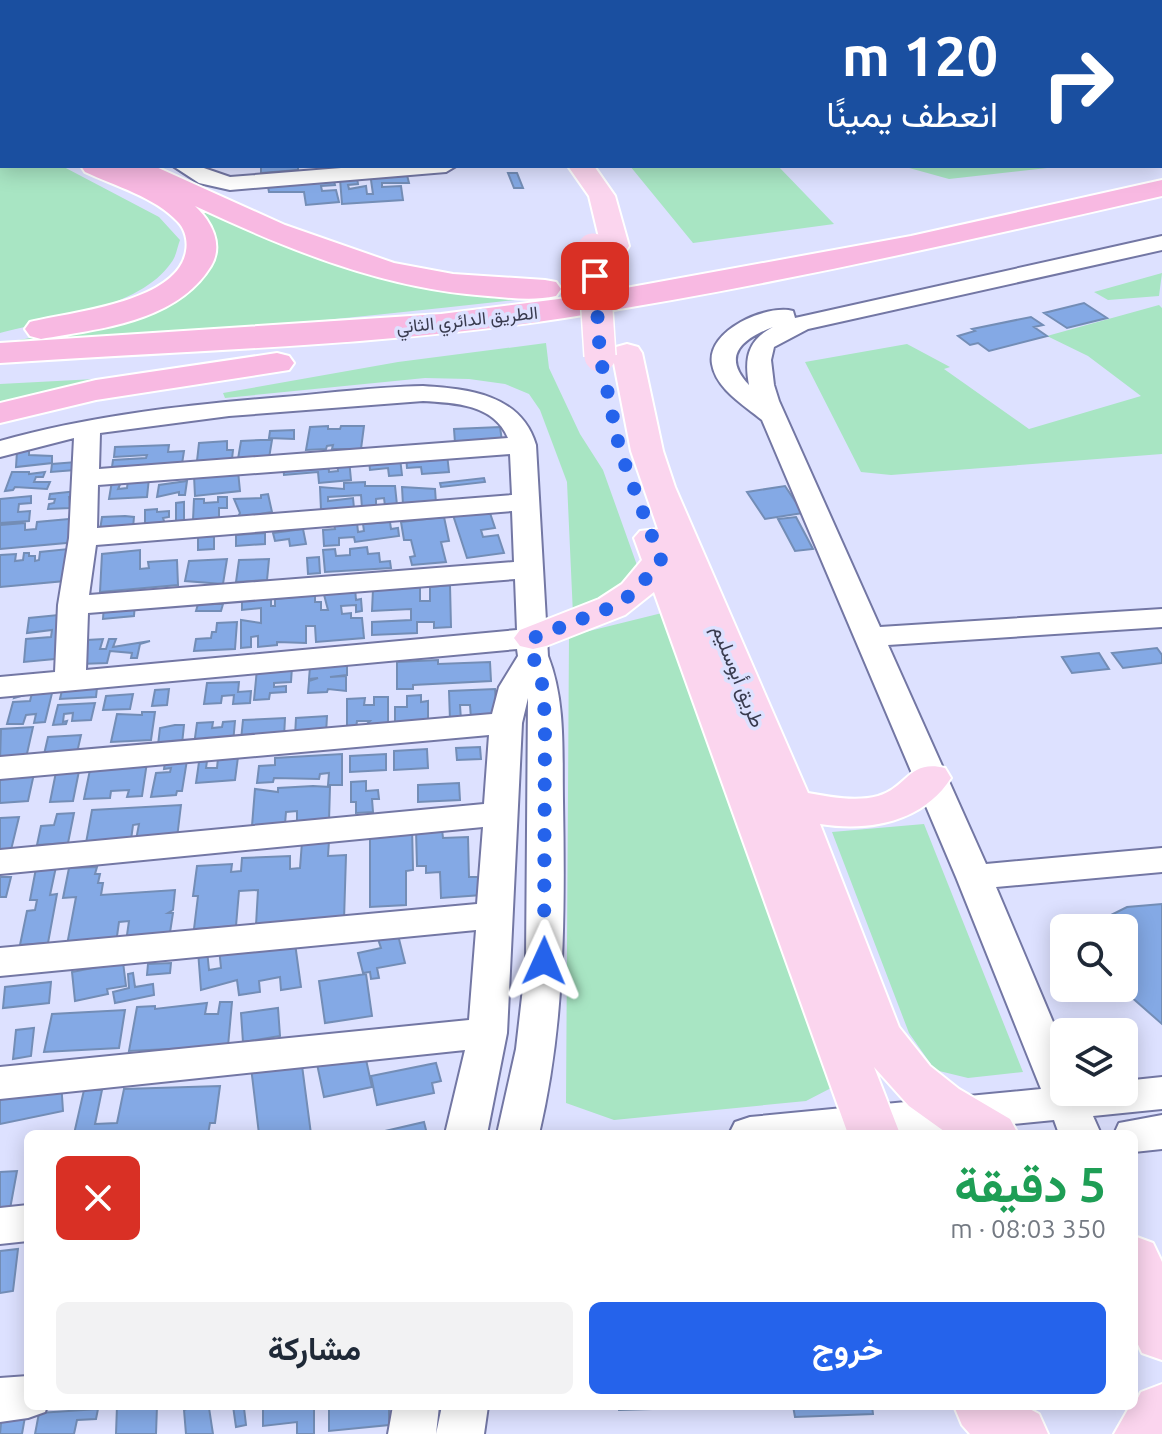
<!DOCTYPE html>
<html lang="ar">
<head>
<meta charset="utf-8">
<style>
	:root { --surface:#fff; --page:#f2f2f3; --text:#1f2937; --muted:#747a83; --accent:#2563eb }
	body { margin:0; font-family:Ubuntu,Vazirmatn,sans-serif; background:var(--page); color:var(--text); direction:rtl; height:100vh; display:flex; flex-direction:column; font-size:30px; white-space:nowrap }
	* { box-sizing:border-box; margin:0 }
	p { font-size:26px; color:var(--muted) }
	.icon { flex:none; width:44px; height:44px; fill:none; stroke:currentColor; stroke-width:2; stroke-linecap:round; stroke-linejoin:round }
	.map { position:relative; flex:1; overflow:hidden; direction:ltr }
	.drawer { position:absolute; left:24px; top:1130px; width:1114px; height:280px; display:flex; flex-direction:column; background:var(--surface); border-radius:12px; box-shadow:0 4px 20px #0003; direction:rtl }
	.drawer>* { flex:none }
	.hud { position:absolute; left:0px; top:0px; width:1162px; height:168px; box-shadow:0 4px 20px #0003; direction:rtl; background:#1a4fa0; color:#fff; overflow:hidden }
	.fabs { position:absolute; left:1050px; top:914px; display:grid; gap:16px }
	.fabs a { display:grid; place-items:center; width:88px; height:88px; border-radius:12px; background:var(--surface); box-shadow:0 4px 20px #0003; font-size:40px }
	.pin { position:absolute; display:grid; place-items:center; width:68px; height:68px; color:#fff; margin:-34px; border-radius:16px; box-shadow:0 4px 12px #0006 }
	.me { position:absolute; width:88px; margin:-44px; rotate:1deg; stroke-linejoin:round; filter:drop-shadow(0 0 6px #0008) }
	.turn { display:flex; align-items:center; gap:28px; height:168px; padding:0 32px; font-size:36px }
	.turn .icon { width:104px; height:104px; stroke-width:2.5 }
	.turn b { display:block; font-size:56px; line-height:68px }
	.round { display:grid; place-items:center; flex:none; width:84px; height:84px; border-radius:12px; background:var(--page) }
	.head { display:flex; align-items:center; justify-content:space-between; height:136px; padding:0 32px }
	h1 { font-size:48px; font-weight:700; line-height:60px; color:#1e9e55 }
	.primary-button { display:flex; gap:16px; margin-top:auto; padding:16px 32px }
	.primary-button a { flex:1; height:92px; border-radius:12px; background:var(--accent); color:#fff; font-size:32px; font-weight:700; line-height:92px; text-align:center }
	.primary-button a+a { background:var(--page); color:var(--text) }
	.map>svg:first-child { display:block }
</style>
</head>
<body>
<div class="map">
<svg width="1162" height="1434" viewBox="0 0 1162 1434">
	<rect width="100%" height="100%" fill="#dde1ff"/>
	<!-- green -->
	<path fill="#a8e5c3" d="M595,0H1162V147L1160,2Z
		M0,139L2,166H62L159,217L180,240C177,248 176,257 171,263C140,308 50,320 0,333Z
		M630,166H778L834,224L693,243Z
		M902,166H1065L949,179Z
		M199,203L354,266L543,297C365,316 187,337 8,342L102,325L210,265C222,239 209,227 199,203Z
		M1162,273L1159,296L1108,300L1094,292Z
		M1159,305L1162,308V454L891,475L861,472L805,362L907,344L950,367L944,369L1029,429L1141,396L1088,356L1047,336Z
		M546,343L549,368L580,434L603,470L638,568L620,585L573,615L567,482L540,410L529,394L505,384L469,379L425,378L225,398L223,393L398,362Z
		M114,378L4,401L0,402V384Z
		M662,613L833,1087L806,1101L614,1120L566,1103L569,636Z
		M924,824L1023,1072L968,1078L935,1070L909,1033L832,832Z"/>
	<!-- building -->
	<path fill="#84a9e5" stroke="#738db6" stroke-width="2" d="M261,166H298V170L261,173Z
		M406,171L409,183H382V187L401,186L403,200L342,204L340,179L357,178L358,184L348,185L349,189L366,186L367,194H373L370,173Z
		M508,173H517L523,188H514Z
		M333,177L335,185L321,186L322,191L336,190L339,202L306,205L304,192H269L267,182Z
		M1084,303L1107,318L1067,328L1044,313Z
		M1031,317L1043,325L1034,327L1047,336L989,351L978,343L970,345L958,336L975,331L972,329Z
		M328,426V429H340L341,426H364L361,449H332L333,445L327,446L326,449L306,450L310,427Z
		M500,427L502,441L455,443L454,429Z
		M294,430V439L269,438L270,431Z
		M261,440H272L269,458L238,459L241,441Z
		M227,441V450H233L232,459L197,461L199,443Z
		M169,445L168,452L184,451L182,464L112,467L113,460L146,458L147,455L114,457L115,447Z
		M29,450V455L52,456V463L16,467L17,451Z
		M447,454L449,472L422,474L421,467L407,468L406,456Z
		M400,458L402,475L389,476L388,468L370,470L369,461Z
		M349,459L351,480L319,483L318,472L284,475L283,465L328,461L329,472L338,471L337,460Z
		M76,462L75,470L51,472L52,464Z
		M238,471L240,491L195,496L194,476Z
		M12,472H29V474L45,472L43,477H36L34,482H50L47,489L15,487L13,490L5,491Z
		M149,478L147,497L109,499L112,481L122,480L118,489L127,488L128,480Z
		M484,478L485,482L441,487L440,483Z
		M187,481L185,495H179V492L157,497L159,485Z
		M365,482V486H395L397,505L385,506L384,498L376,499V507L362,508L361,495L328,497V501L353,498L354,508L321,510L320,487L344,489V483Z
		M785,486L803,513L765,519L747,492Z
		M402,487L435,489L436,503L403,505Z
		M77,491V497H69L70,508L48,509L49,504L54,503L55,499H49L50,494Z
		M268,494L272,512L238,517L240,513L234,499L261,498V495Z
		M31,496V503L19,504L18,512L30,511L29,521L0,523V499Z
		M218,497H227V508H219V518L193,520L194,499H204V503L218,502Z
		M184,502V522L176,523V503Z
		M157,509V512L169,511V517L163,518L165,524H145V510Z
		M489,510L495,528L481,530L483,537L498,535L504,553L467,558L453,515Z
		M125,516L134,517L133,528L100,530L102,517Z
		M444,517L449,541L441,542L446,562L412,565L410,557L415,556L411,540H404L401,522Z
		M796,517L813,549L795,551L778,519Z
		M79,518L77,542L0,549V525L25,523V530L36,529L37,522Z
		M357,522L358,532L364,531L363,524L390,522L391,529L398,528L399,536L355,542L354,537L339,538V545L324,546L323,530L335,529L334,524Z
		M303,529L306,544L290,546L289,539L275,541L273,533Z
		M265,533V544L236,546V535Z
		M214,536V549L198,550V537Z
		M367,547L368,554L379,553L380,562L390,561L391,568L325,572L323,550L335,549L336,556L350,555V549Z
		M68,549L65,581L0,587V555L16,554L15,561L23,560L24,553H29V556H35V561L39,560L40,552Z
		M140,550V569L149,568L148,562L177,560L178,585L100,592L102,554Z
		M319,557L320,573L308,574L307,558Z
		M227,559L223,584L185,581L189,561Z
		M269,559L267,580L236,582L239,560Z
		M450,585L451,627L434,628V622H417V633L372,635V622L411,620V609L372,611L373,589L420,587V601H430V587Z
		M355,588L356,600L361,599L362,611L356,612V605L341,606L342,614L351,613V618H362L364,638L316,642L315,626H306V643L277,642V645L258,647V636L251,637V647L241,648V620L261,623V608L242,610V601L271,599V606H275V599L315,595V602H321V610H328L323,591Z
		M135,603L134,616L103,619L104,605Z
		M198,604H223L221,611H196Z
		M68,614L65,658L24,662L26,639L51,637L52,630L27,633L29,618Z
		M237,622L235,649L194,651L196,639L211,638L212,632H216L217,623Z
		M103,639L100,649H106L109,639H116L113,647L150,641L140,644L137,658H131L132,653L110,651L107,663L80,664L87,640Z
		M1157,648L1162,655V663L1123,668L1112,653Z
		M1099,653L1109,669L1072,673L1062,657Z
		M438,660V664L490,662L491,681L413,685V689H397V662Z
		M347,664V675L330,677L346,676V691L328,689L327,692L308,693L309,681L318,678L309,679L310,667Z
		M292,667L291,682L274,683V687L286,686V692L270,693L269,699L254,700L257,669Z
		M239,682L238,692L251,691L250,703L233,704L234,695L222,696L221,703L204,704L207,683Z
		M97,688L96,697L60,699L62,690Z
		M53,689L45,722L34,723L36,714L26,715L23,724H7L13,702L30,701L32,693L14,698L16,691Z
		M169,689L167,705L152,706L155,690Z
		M495,689L497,717L471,719L470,705H460L461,720H450L449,691Z
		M133,694L130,709L103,710L106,696Z
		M421,695V702L428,701V723L395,725V707H407V696Z
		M374,697H388V726L364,727L370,721H357L356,728H347V699L365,698L364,705H374Z
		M95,703L91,720L72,721L73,713L64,714L63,722L67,721L66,724L53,725L58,705Z
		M142,712H155L151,740L111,742L117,714L142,715Z
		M327,716L326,734L295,736L296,718Z
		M285,718L284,737L241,740L243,720Z
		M235,721L233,743L194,745L197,723L213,722L212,728L222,727L223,722Z
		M175,725H184L182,744L158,745L160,728Z
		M33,727L26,758L0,760L1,729Z
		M81,735L76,757L43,759L48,737Z
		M480,747L481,759L457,760L456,748Z
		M427,749L428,768L394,770V751Z
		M342,754V785H328L329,773L320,774L319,779L274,778L273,782L257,783L259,766L275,765V758Z
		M386,754V770L350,772V756Z
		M238,757L235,780L196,783L199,762L207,761L206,768H217L218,758Z
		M187,760L182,791H177L176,795L151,797L156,773L170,772L171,768L164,769L165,762Z
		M147,762L142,796L127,797L129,790L111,791L110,798L84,799L91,765Z
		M80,766L73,801L50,802L57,767Z
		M35,769L28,801L0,803V771Z
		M366,781V791L378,790L379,799H372L373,812L356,813V802H351V782Z
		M459,783L460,800L418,802V785Z
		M313,786L330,787L329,821L297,823V811L286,812L285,824L252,826L255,789L278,792V788Z
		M181,805L177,838L136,840L139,824L133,825L131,840L86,843L92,810Z
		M74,813L68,843L37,845L41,826L54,825L57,814Z
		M19,817L10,854L0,855V818Z
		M412,826L413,870L406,871V905L370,907V829Z
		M442,829L443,838L468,837L469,877H481L482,895L441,898L440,872L426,873V866H417L416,830Z
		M329,841L328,856L346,855L344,920L256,925L258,890L239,891L236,926L194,929L198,896H193L197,866L232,864L231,872L241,871L242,858L290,856V869L300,868L302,842Z
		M57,862L50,895L57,894L48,943L20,945L27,911L35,910L37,900H30L37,863Z
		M97,867L95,874H100L98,883H103L101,895L175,890L173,910L168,913H173L169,939L126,942L129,921L119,922L116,943L67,945L76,897L63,898L69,868Z
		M0,877H11L6,897H0Z
		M1162,904V1024L1121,988H1124V928H1085L1127,907Z
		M398,935L405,963L377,968L379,978L371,979L370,972L363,973L358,953L381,948L378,939Z
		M294,936L301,987L281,990L280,977L259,981L260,992L239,995L237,980L201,990L198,951L207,950L209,970L221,968L219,948Z
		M123,962L126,986L107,989L108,994L75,1001L72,972Z
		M171,963L170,973L147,975L148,964Z
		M133,973L135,987L153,984L154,995L115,1003L113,992L129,988L128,974Z
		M366,974L372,1016L325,1023L319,981Z
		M51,982L49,1003L3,1008L5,987Z
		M220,1002H232L228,1046L129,1051L137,1007L155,1006V1009L207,1003L205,1014H218Z
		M278,1008L280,1036L243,1042L241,1013Z
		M125,1010L119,1048L44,1052L52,1014Z
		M34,1028L31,1056L13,1059L16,1030Z
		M365,1055L372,1087L324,1097L317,1064Z
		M301,1058L311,1134H259L251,1067Z
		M436,1063L441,1081L432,1083L434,1093L377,1105L371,1076Z
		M61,1081L63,1111L0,1124V1093Z
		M220,1086L215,1123H210L208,1134H74L84,1090H102L95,1124L117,1123L124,1089Z
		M424,1122L427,1134H386L385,1131Z
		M17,1171L10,1209H0V1172Z
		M18,1249L13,1291L0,1293V1251Z
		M117,1406H157L156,1434H116Z
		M194,1406H216L209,1408L213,1434H186L184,1410Z
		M233,1406L244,1408L246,1425L236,1427Z
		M263,1406H314V1434H297V1422L263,1426Z
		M329,1406H389V1425L329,1431Z
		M618,1406H756L619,1410Z
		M793,1406H872L873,1414L795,1417Z
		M98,1409L96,1419L77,1420L74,1434H35L39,1413Z
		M26,1411L22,1434H0L2,1413Z"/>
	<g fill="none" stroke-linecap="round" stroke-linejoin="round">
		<!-- minor casing -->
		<g stroke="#7377a4" stroke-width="4">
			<path id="minor" d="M0,0H26L2,2L0,6Z
				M147,0H163L164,2H148Z
				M438,0H494L437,2Z
				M0,77H2V88H0Z
				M173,166H198L230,177L366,166H456L446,172L230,190L199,183Z
				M1162,236V250L808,329L774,347L771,360L774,385L779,401L880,627L1162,609V627L888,645L986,864L1162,848V872L996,887L1064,1048V1092H1124V1081L1162,1077V1109L1093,1116L1101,1134H1059L1054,1120L914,1134H729L735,1122L750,1117L1041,1089L956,877L762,420C744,405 716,389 712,364C706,330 767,304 793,311L795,318ZM773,327C748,340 744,358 749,385C720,355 744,338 773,327Z
				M423,386C468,389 521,394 536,445L548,656C566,702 562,752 563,801C565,913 565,1024 539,1134H497L516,1049L526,962L528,698L522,723L507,1033L487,1134H445L465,1050L0,1099V1067L469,1020L476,930L0,976V948L477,904L483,827L0,874V850L484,804L489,735L0,779V757L492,714L499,687L518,656L517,649L0,697V677L55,672L58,605L69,538L74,438L0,457V441C93,415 186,405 283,397C329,393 376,387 423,386ZM423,401C455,403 494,404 508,438L99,469L100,433L229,416ZM510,454L512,495L97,528L98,485ZM512,511L514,562L89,595L96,545ZM515,579L517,630L86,670L88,613Z
				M1162,1115V1149L1134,1152V1134H1114L1119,1123Z
				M28,1205V1241L0,1244V1208Z
				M28,1376V1406H47L45,1412L28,1418L0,1422V1378Z
				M393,1406H439L436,1434H388Z
				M442,1406H488L484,1434H436Z"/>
		</g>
		<!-- major casing -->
		<g stroke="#fff" stroke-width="4">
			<path id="major" d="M546,0H566V2H546Z
				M568,166H594L615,196L629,246L625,252H605L601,246L589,196Z
				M627,344L638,347L642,353L663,451L675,487L808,793C830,797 856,802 878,796C908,787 909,759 945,768L951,778C923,822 869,832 820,824L899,1027L930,1066L959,1089L1010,1119L1018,1134H948L909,1106L874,1067L900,1134H848L654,592L625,615L546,646L533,649L520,646L514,638L520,630L599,599L622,584L642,560L634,538L640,531L658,529L631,451L612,353L616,347Z
				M1134,1236L1153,1243L1162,1262V1360L1142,1353L1134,1336Z
				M1162,1384V1434H1114L1130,1406H1134L1141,1392Z
				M954,1406H1024L1039,1414L1048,1434H970L962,1425Z"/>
		</g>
		<!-- highway casing -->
		<g stroke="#fff" stroke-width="4">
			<path id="highway" d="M0,99L2,100V116L0,115Z
				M81,166H154L285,225L394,263L453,274L545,280L556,282L561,289L556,296C534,301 510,298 488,296C384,289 289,250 195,206C211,221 224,244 211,266C177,322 99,329 41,339L30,336L25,329L30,322C69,312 178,303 186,251C188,241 185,229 178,222C155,197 115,186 85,172Z
				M1162,180V196C970,240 778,284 583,315C394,346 192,350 0,363V343L441,314L582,296L911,236Z
				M277,353L289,356L294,363L289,370L96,400L0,423V403L96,380Z"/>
		</g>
		<!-- minor -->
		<use href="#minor" fill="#fff" fill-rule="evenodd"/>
		<!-- major -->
		<use href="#major" fill="#fbd5ee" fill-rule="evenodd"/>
		<!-- highway -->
		<use href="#highway" fill="#f8b9e2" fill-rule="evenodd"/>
		<!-- major-bridge casing -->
		<g stroke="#fff" stroke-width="34" stroke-linecap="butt">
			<path id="major-bridge" d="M593,249L600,356"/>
		</g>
		<!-- major-bridge -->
		<use href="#major-bridge" stroke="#fbd5ee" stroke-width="31"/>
	</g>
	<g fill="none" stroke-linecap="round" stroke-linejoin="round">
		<!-- route -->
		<path stroke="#2563eb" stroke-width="14" stroke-dasharray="0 25.2" d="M544,961L545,721L543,687L533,656V638L612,607L635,592L661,560L620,451L600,356L595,276"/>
	</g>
	<g text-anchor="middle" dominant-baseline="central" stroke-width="7" stroke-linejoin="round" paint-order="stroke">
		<!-- far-street labels -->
		<g font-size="18" fill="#393b4f" stroke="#dde1ff">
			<text transform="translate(467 319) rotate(-6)">الطريق الدائري الثاني</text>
		</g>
		<!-- street labels -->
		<g font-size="20" fill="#393b4f" stroke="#dde1ff">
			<text transform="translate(739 676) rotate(68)">طريق أبوسليم</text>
		</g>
	</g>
</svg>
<div class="fabs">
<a><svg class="icon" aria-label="search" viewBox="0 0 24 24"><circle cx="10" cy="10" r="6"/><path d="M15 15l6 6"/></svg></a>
<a><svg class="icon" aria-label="layers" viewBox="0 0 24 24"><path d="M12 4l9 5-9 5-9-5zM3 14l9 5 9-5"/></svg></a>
</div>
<div class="pin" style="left:595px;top:276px;background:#d93025"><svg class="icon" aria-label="arrive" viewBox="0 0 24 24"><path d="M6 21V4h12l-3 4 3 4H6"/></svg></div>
<svg class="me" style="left:544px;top:961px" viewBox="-20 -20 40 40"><path d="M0-17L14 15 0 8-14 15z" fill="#2563eb" stroke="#fff" stroke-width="4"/></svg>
<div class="hud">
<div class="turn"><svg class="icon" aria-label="right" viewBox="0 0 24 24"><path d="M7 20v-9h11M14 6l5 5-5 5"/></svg><div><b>120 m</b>انعطف يمينًا</div></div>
</div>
<section class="drawer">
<div class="head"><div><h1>5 دقيقة</h1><p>350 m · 08:03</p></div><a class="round" style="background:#d93025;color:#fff"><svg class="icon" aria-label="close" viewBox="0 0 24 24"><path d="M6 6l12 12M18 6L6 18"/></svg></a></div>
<div class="primary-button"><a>خروج</a><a>مشاركة</a></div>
</section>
</div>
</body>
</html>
